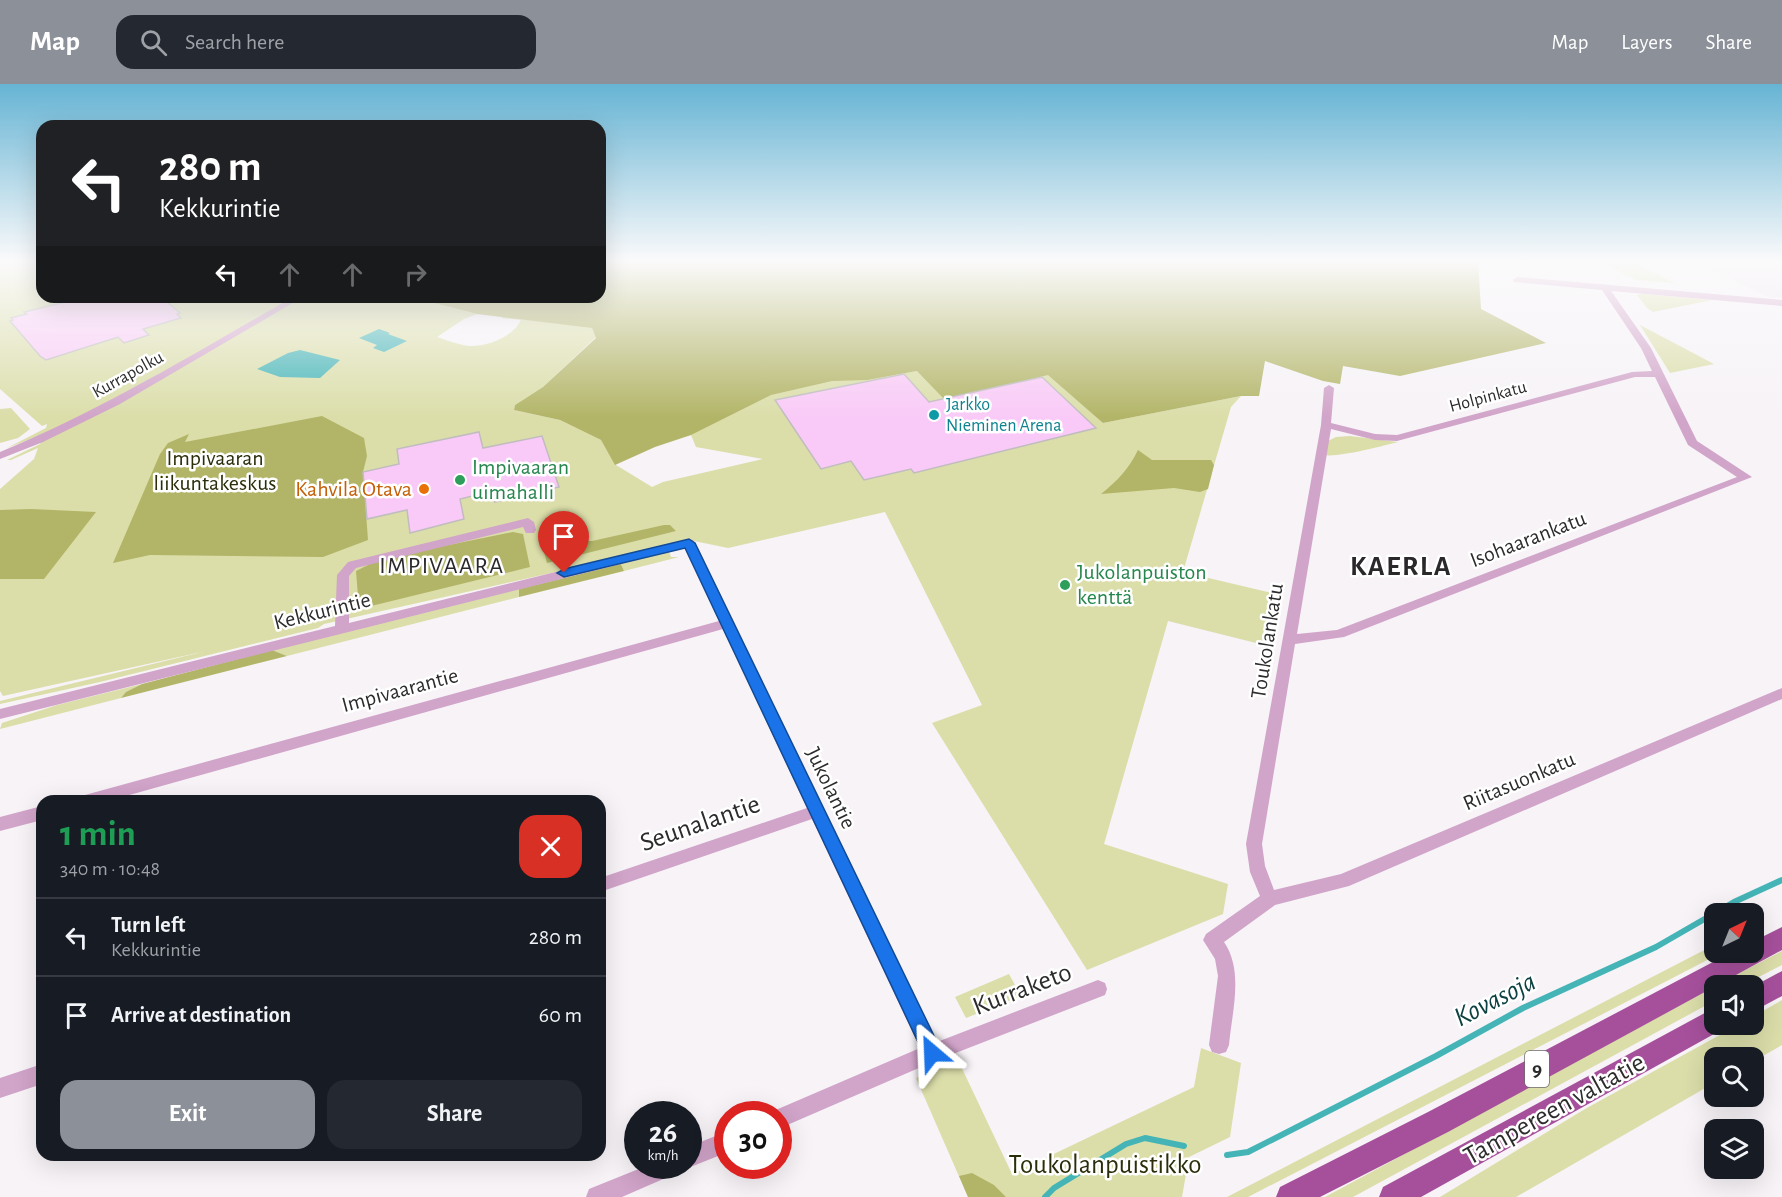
<!DOCTYPE html>
<html lang="en">
<head>
<meta charset="utf-8">
<style>
	:root { --surface:#171b24; --page:#242831; --text:#f1f3f6; --muted:#9ea1a6; --line:#363941; --accent:#8c9099 }
	body { margin:0; font-family:"Alegreya Sans",sans-serif; background:var(--page); color:var(--text); height:100vh; display:flex; flex-direction:column; font-size:22px; white-space:nowrap }
	* { box-sizing:border-box; margin:0 }
	p { font-size:20px; color:var(--muted) }
	.icon { flex:none; width:33px; height:33px; fill:none; stroke:currentColor; stroke-width:2; stroke-linecap:round; stroke-linejoin:round }
	.map { position:relative; flex:1; overflow:hidden }
	.details { position:absolute; left:36px; top:711px; width:570px; height:366px; display:flex; flex-direction:column; background:var(--surface); border-radius:18px; box-shadow:0 6px 24px #0002 }
	.details>* { flex:none }
	.hud { position:absolute; left:36px; top:36px; width:570px; height:183px; border-radius:18px; box-shadow:0 6px 24px #0002; background:#202124; color:#fff; overflow:hidden }
	.needle { width:39px; rotate:43deg }
	.controls { position:absolute; left:1704px; top:819px; display:grid; gap:12px }
	.controls a { display:grid; place-items:center; width:60px; height:60px; border-radius:12px; background:var(--surface); box-shadow:0 6px 24px #0002; font-size:30px }
	.speed { position:absolute; left:624px; top:1017px; display:flex; gap:12px; font-size:30px; font-weight:700; text-align:center }
	.speed>* { display:grid; place-content:center; width:78px; height:78px; border-radius:50%; background:var(--surface); box-shadow:0 6px 24px #0002; line-height:1 }
	.speed small { font-size:15px; font-weight:400 }
	.speed .limit { border:9px solid #d22; background:#fff; color:#111 }
	.pin { position:absolute; display:grid; place-items:center; width:51px; height:51px; color:#fff; margin:-62px -26px; border-radius:50% 50% 50% 0; rotate:-45deg; box-shadow:0 0 6px #0007 }
	.pin .icon { rotate:45deg }
	.me { position:absolute; width:66px; margin:-33px; rotate:334deg; stroke-linejoin:round; filter:drop-shadow(0 0 4px #0008) }
	.turn { display:flex; align-items:center; gap:21px; height:126px; padding:0 24px; font-size:27px }
	.turn .icon { width:78px; height:78px; stroke-width:2.5 }
	.turn b { display:block; font-size:42px; line-height:51px }
	.lanes { display:flex; align-items:center; height:57px; padding:0 24px; background:#0003; justify-content:center; gap:30px; direction:ltr }
	.lanes .off { opacity:.35 }
	.round { display:grid; place-items:center; flex:none; width:63px; height:63px; border-radius:18px; background:var(--page) }
	.headline { display:flex; align-items:center; justify-content:space-between; height:102px; padding:0 24px }
	h1 { font-size:36px; font-weight:700; line-height:45px; color:#1e9e55 }
	.primary-button { display:flex; gap:12px; margin-top:auto; padding:12px 24px }
	.primary-button a { flex:1; height:69px; border-radius:18px; background:var(--accent); color:#fff; font-size:24px; font-weight:700; line-height:69px; text-align:center }
	.primary-button a+a { background:var(--page); color:var(--text) }
	ul { padding:0; list-style:none }
	li { display:flex; align-items:center; gap:18px; height:78px; padding:0 24px; border-top:2px solid var(--line) }
	li div { flex:1 }
	li b { display:block; font-size:22px }
	li em { font-style:normal }
	header { display:flex; align-items:center; gap:36px; box-sizing:border-box; height:84px; padding:0 30px; background:var(--accent); color:#fff }
	header strong { font-size:28px }
	nav { display:flex; gap:33px; margin-inline-start:auto; font-size:21px }
	.search { width:420px; height:54px; background:var(--page); display:flex; align-items:center; gap:15px; box-sizing:border-box; padding:0 21px; border-radius:18px; color:var(--muted); font-size:22px }
	.map>svg:first-child { display:block }
</style>
</head>
<body>
<header>
<strong>Map</strong>
<div class="search"><svg class="icon" aria-label="search" viewBox="0 0 24 24"><circle cx="10" cy="10" r="6"/><path d="M15 15l6 6"/></svg>Search here</div>
<nav><a>Map</a><a>Layers</a><a>Share</a></nav>
</header>
<div class="map">
<svg width="1782" height="1113" viewBox="0 0 1782 1113">
	<rect width="100%" height="100%" fill="#f7f3f7"/>
	<!-- built -->
	<path fill="#eee4ee" d="M1694,178L1779,179L1782,180V214L1766,212Z"/>
	<!-- green -->
	<path fill="#dbdea9" fill-rule="evenodd" d="M9,178H42V213H402L421,218L428,217L477,230L464,235L437,253C446,256 459,261 469,262C487,263 513,253 521,236L501,234L512,223L893,291L917,287L1013,256L1103,339L1241,312L1231,323L1183,488L1281,511L1272,563L1168,537L1104,760L1228,800L1223,830L1087,886L932,639L982,621L885,428L728,464L694,457L324,540L318,544L100,598L0,620V617L206,567L3,612L0,607V405L34,375L38,364L11,376H7L40,360L44,350L7,364L46,344L47,340L42,342L0,305V180ZM587,243H596L615,286L667,355L691,351L696,363L763,375L663,398L652,403L616,381L601,356L560,336L514,326L515,321L543,303L596,253L592,244Z
		M1600,178H1631L1675,199L1636,196Z
		M1643,210L1710,216H1712L1653,228L1647,224L1637,211Z
		M1640,241L1714,280L1670,289Z
		M11,324L30,345L18,354L0,359V325Z
		M1350,352L1398,358C1383,362 1336,374 1324,371L1328,357L1336,353Z
		M669,467L671,473H679L624,487L621,480Z
		M519,505V513L287,572L272,566Z
		M142,600L127,608L121,614L0,645L2,639L57,621Z
		M1714,861V868L1721,869L1248,1113H1227Z
		M1782,867V881L1743,901H1717Z
		M1009,890L1021,912L966,934L955,913Z
		M1714,903V917L1353,1113H1325Z
		M1782,916V961L1754,977V974H1714V999L1516,1113H1440L1585,1025L1738,941L1754,940V932Z
		M1201,964L1241,979L1230,1053L1189,1073L1182,1113H968L916,994L958,976L1012,1090L1194,1003Z"/>
	<!-- forest -->
	<path fill="#b2b567" d="M600,178H1478L1481,225L1546,259L1400,292L1343,282L1340,300L1323,297L1265,277L1259,312H1241L1103,339L1048,291L944,315L917,287L867,296L832,297L771,311L691,351L655,363L615,381L601,356L560,336L514,326L515,321L543,303L596,254L592,244L477,230L412,213H600Z
		M322,332L364,354L367,372L363,388L368,456L323,473L150,471L113,479L160,370L168,359L189,350L185,358Z
		M1138,366L1152,376H1211L1214,381L1208,405L1200,408L1174,404L1101,410C1117,397 1129,385 1138,366Z
		M31,425L96,428L44,495H0V426Z
		M664,441H670L676,447L547,479L540,453L550,445L560,442L584,457H592Z
		M513,448L523,450L530,483L359,525L356,487L380,475Z
		M621,480L624,487L519,513V505Z
		M272,566L287,572L121,614L126,608L142,600Z
		M972,1089L994,1101L1006,1113H968L959,1092Z"/>
	<!-- water -->
	<path fill="#44b4b6" d="M379,245L390,249L388,250L407,257L384,268L373,264L377,261L359,254Z
		M300,266L340,276L320,294L280,293L257,285L288,269Z"/>
	<g fill="none" stroke-linecap="round" stroke-linejoin="round">
		<!-- stream -->
		<path stroke="#44b4b6" stroke-width="6" d="M1227,1071L1248,1068L1436,972L1523,924L1656,863L1734,818L1782,796
			M1045,1113L1054,1104L1126,1060L1145,1054L1184,1062"/>
	</g>
	<!-- building -->
	<path fill="#f9caf7" stroke="#c0bcbf" stroke-width="1.5" d="M86,213H161L180,229L177,230L181,234L143,245L149,251L124,259L118,253L46,276L40,272L10,237L13,236L11,234L27,230L24,228Z
		M904,290L929,318L1042,293L1096,344L914,389L911,385L864,396L851,377L821,385L775,316Z
		M479,348L483,364L542,352L559,403L495,418L493,407L460,415L464,435L410,449L407,426L367,435L363,388L399,380L397,365Z"/>
	<g fill="none" stroke-linecap="round" stroke-linejoin="round">
		<!-- minor -->
		<path fill="#d1a4c9" fill-rule="evenodd" d="M1517,193L1782,216V222L1611,207L1651,264L1697,357L1752,393L1344,553L1295,560L1262,760L1265,782L1274,806L1341,790L1782,604V615L1349,802L1275,821L1224,858C1244,887 1232,927 1229,961L1226,968L1219,970L1212,968L1209,961L1218,892L1215,875L1203,856L1206,850L1260,812L1250,788L1246,760L1321,341L1324,304L1329,301L1334,304L1331,339L1375,350L1397,351L1632,288L1652,287L1641,264L1602,206L1514,198L1513,196ZM1635,293H1655L1688,361L1737,393L1337,546L1297,550L1331,345L1375,356L1397,357Z
			M293,213H303L120,320L43,358L0,375V368C102,326 197,268 293,213Z
			M528,434L534,438L536,446L534,449H526L523,443L356,484L349,492V539L689,455L693,456L937,958L1098,896L1105,899L1107,905L1105,911L935,977L778,1045V1030H770L771,1028L920,964L812,735L600,808V794L807,724L723,545L108,717H77L79,712L85,711L719,537L685,464L0,635V625L335,542L337,491L348,478Z
			M42,722V736L0,747V733Z
			M42,980V1000L0,1014V994Z
			M728,1047V1068L688,1084L681,1082H688V1063Z
			M646,1082H680L677,1089L622,1113H586L589,1105Z"/>
		<!-- trunk -->
		<path fill="#a6509c" fill-rule="evenodd" d="M1782,843V866L1448,1048L1320,1113H1276L1280,1103L1428,1028L1732,868H1754V857Z
			M1782,887V912L1754,927V902Z
			M1714,924V940H1725L1723,945L1421,1113H1379L1383,1103Z"/>
	</g>
	<!-- sky -->
	<linearGradient id="sky" x2="0" y2="1"><stop stop-color="#66b4d4"/><stop offset="0.53" stop-color="#fbfafb"/><stop offset="1" stop-color="#fbfafb" stop-opacity="0"/></linearGradient>
	<rect width="1782" height="334" fill="url(#sky)"/>
	<!-- route -->
	<path fill="#1a73e8" stroke="#114b97" stroke-width="1.5" d="M689,455L695,459L939,962L942,969L939,975L932,978L926,975L685,464L564,493L557,489L564,485Z"/>
	<!-- markers -->
	<circle fill="#0f9aa8" stroke="#fff" stroke-width="2" cx="934" cy="331" r="6"/>
	<g fill="#2e9e5b" stroke="#fff" stroke-width="2">
		<circle cx="460" cy="396" r="6"/>
		<circle cx="1065" cy="501" r="6"/>
	</g>
	<circle fill="#e8710a" stroke="#fff" stroke-width="2" cx="424" cy="405" r="6"/>
	<g text-anchor="middle" dominant-baseline="central" stroke-width="5" stroke-linejoin="round" paint-order="stroke">
		<!-- far-street labels -->
		<g font-size="18" fill="#2d2c2d" stroke="#fff">
			<text transform="translate(128 291) rotate(-29)">Kurrapolku</text>
			<text transform="translate(1488 313) rotate(-15)">Holpinkatu</text>
		</g>
		<!-- far-culture labels -->
		<g font-size="18" fill="#0d838f" stroke="#fff" text-anchor="start">
			<text x="946" y="321">Jarkko<tspan x="946" dy="21">Nieminen Arena</tspan></text>
		</g>
		<!-- shield labels -->
		<rect fill="#fff" stroke="#6c6b6c" stroke-width="1.5" x="1525" y="967" width="24" height="36" rx="4.5"/>
		<g font-size="21" font-weight="bold" fill="#2d2c2d">
			<text x="1537" y="985">9</text>
		</g>
		<!-- park labels -->
		<g font-size="22" fill="#2c2d0a" stroke="#fff">
			<text x="215" y="374">Impivaaran<tspan x="215" dy="25">liikuntakeskus</tspan></text>
		</g>
		<!-- leisure labels -->
		<g font-size="22" fill="#27864d" stroke="#fff" text-anchor="start">
			<text x="472" y="383">Impivaaran<tspan x="472" dy="25">uimahalli</tspan></text>
			<text x="1077" y="488">Jukolanpuiston<tspan x="1077" dy="25">kenttä</tspan></text>
		</g>
		<!-- food labels -->
		<g font-size="22" fill="#c56008" stroke="#fff" text-anchor="end">
			<text x="412" y="405">Kahvila Otava</text>
		</g>
		<!-- street labels -->
		<g font-size="22" fill="#2d2c2d" stroke="#fff">
			<text transform="translate(1528 455) rotate(-21)">Isohaarankatu</text>
			<text transform="translate(322 527) rotate(-14)">Kekkurintie</text>
			<text transform="translate(1267 557) rotate(-81)">Toukolankatu</text>
			<text transform="translate(400 606) rotate(-15)">Impivaarantie</text>
			<text transform="translate(1519 697) rotate(-23)">Riitasuonkatu</text>
			<text transform="translate(831 704) rotate(64)">Jukolantie</text>
		</g>
		<!-- neighbourhood labels -->
		<g font-size="24" letter-spacing="1.5" fill="#2b282b" stroke="#fff">
			<text x="442" y="482">IMPIVAARA</text>
		</g>
		<!-- near-street labels -->
		<g font-size="27" fill="#2d2c2d" stroke="#fff">
			<text transform="translate(700 739) rotate(-19)">Seunalantie</text>
			<text transform="translate(1022 905) rotate(-21)">Kurraketo</text>
			<text transform="translate(1554 1025) rotate(-29)">Tampereen valtatie</text>
		</g>
		<!-- near-park labels -->
		<g font-size="27" fill="#2c2d0a" stroke="#fff">
			<text x="1105" y="1080">Toukolanpuistikko</text>
		</g>
		<!-- district labels -->
		<g font-size="28" font-weight="bold" letter-spacing="1.5" fill="#2b282b" stroke="#fff">
			<text x="1401" y="483">KAERLA</text>
		</g>
		<!-- near-water labels -->
		<g font-size="28" font-style="italic" fill="#0d4142" stroke="#fff">
			<text transform="translate(1495 916) rotate(-27)">Kovasoja</text>
		</g>
	</g>
</svg>
<div class="controls">
<a><svg class="needle" viewBox="-14 -14 28 28"><path d="M0-13l5 13h-10z" fill="#e53935"/><path d="M0 13l5-13h-10z" fill="#9ea1a6"/></svg></a>
<a><svg class="icon" aria-label="sound" viewBox="0 0 24 24"><path d="M4 9h4l5-4v14l-5-4H4zM17 9q2 3 0 6"/></svg></a>
<a><svg class="icon" aria-label="search" viewBox="0 0 24 24"><circle cx="10" cy="10" r="6"/><path d="M15 15l6 6"/></svg></a>
<a><svg class="icon" aria-label="layers" viewBox="0 0 24 24"><path d="M12 4l9 5-9 5-9-5zM3 14l9 5 9-5"/></svg></a>
</div>
<div class="speed"><div>26<small>km/h</small></div><div class="limit">30</div></div>
<div class="pin" style="left:564px;top:489px;background:#d93025"><svg class="icon" aria-label="arrive" viewBox="0 0 24 24"><path d="M6 21V4h12l-3 4 3 4H6"/></svg></div>
<svg class="me" style="left:932px;top:969px" viewBox="-20 -20 40 40"><path d="M0-17L14 15 0 8-14 15z" fill="#1a73e8" stroke="#fff" stroke-width="4"/></svg>
<div class="hud">
<div class="turn"><svg class="icon" aria-label="left" viewBox="0 0 24 24"><path d="M17 20v-9H6M10 6l-5 5 5 5"/></svg><div><b>280 m</b>Kekkurintie</div></div>
<div class="lanes"><svg class="icon" aria-label="left" viewBox="0 0 24 24"><path d="M17 20v-9H6M10 6l-5 5 5 5"/></svg><svg class="icon off" aria-label="ahead" viewBox="0 0 24 24"><path d="M12 20V5M6 11l6-6 6 6"/></svg><svg class="icon off" aria-label="ahead" viewBox="0 0 24 24"><path d="M12 20V5M6 11l6-6 6 6"/></svg><svg class="icon off" aria-label="right" viewBox="0 0 24 24"><path d="M7 20v-9h11M14 6l5 5-5 5"/></svg></div>
</div>
<section class="details">
<div class="headline"><div><h1>1 min</h1><p>340 m · 10:48</p></div><a class="round" style="background:#d93025;color:#fff"><svg class="icon" aria-label="close" viewBox="0 0 24 24"><path d="M6 6l12 12M18 6L6 18"/></svg></a></div>
<ul>
<li><svg class="icon" aria-label="left" viewBox="0 0 24 24"><path d="M17 20v-9H6M10 6l-5 5 5 5"/></svg><div><b>Turn left</b><p>Kekkurintie</p></div><em>280 m</em></li>
<li><svg class="icon" aria-label="arrive" viewBox="0 0 24 24"><path d="M6 21V4h12l-3 4 3 4H6"/></svg><div><b>Arrive at destination</b></div><em>60 m</em></li>
</ul>
<div class="primary-button"><a>Exit</a><a>Share</a></div>
</section>
</div>
</body>
</html>
